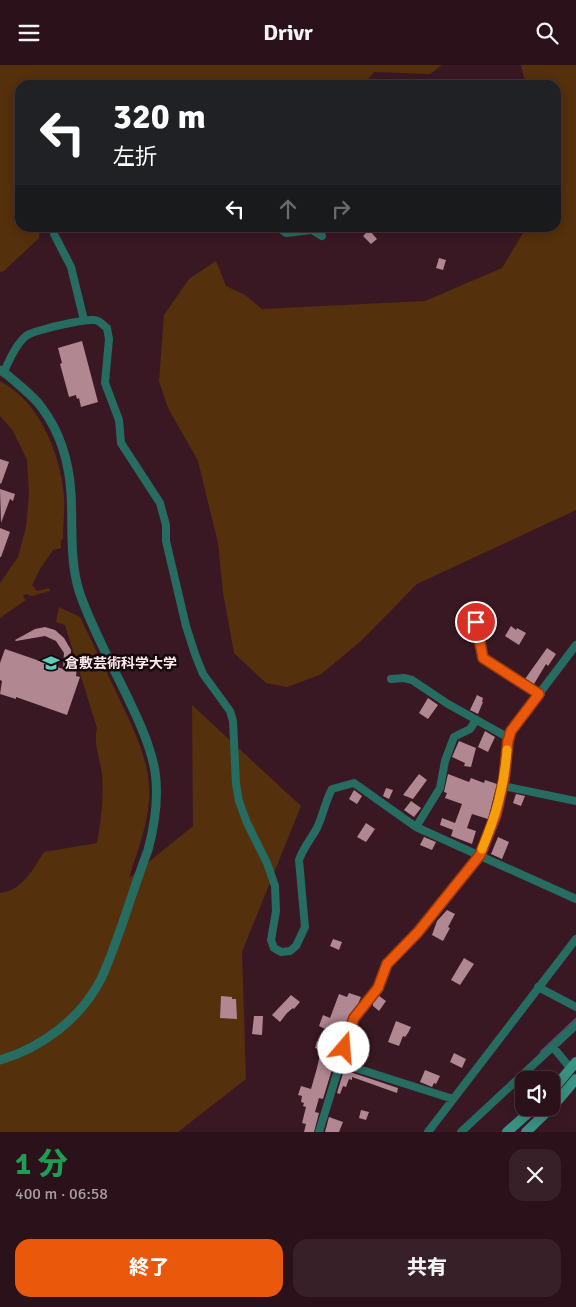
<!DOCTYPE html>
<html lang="ja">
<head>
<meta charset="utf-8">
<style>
	:root { --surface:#2b121a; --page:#372027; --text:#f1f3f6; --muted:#a69ea2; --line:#473239; --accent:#ea580c }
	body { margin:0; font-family:Signika,"Noto Sans JP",sans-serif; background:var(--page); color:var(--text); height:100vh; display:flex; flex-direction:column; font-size:19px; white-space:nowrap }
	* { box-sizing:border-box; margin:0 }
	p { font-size:16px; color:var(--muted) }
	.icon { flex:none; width:28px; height:28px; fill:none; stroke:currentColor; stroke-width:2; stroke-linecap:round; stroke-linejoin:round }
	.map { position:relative; height:1067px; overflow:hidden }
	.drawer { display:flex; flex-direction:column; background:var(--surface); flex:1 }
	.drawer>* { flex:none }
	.hud { position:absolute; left:15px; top:15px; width:546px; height:152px; border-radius:15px; box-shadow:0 2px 12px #0003,0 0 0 1px var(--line); background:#202124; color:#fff; overflow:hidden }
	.controls { position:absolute; left:515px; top:1006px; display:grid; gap:10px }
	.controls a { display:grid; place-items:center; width:45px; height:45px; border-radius:10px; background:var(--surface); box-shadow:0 2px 12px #0003,0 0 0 1px var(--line); font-size:25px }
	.pin { position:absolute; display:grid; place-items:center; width:42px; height:42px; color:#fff; margin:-21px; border:2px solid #fff; border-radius:50%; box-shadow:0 1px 5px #0007 }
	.me { position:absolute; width:55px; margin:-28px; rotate:18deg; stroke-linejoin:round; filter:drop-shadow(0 0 4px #0008) }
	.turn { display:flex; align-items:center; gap:18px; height:105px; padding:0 15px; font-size:22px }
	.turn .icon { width:65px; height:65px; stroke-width:2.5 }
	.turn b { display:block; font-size:35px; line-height:42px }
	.lanes { display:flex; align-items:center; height:48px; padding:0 15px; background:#0003; justify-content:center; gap:25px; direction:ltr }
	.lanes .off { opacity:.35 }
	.round { display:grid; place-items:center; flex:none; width:52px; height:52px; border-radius:15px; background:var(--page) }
	.headline { display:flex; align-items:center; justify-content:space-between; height:85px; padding:0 15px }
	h1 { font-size:30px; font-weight:800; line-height:38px; color:#1e9e55 }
	.cta { display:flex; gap:10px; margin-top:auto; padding:10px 15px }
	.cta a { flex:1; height:58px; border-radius:15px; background:var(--accent); color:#fff; font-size:20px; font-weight:800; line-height:58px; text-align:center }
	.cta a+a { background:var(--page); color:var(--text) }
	header { display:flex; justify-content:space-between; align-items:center; height:65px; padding:0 15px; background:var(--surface); font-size:22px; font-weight:800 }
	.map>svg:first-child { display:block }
</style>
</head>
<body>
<header><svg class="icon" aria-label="menu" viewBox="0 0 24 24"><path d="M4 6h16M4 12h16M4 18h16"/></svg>Drivr<svg class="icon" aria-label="search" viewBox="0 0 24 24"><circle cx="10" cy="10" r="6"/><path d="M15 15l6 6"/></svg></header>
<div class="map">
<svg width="576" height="1067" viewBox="0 0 576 1067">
	<rect width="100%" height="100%" fill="#391823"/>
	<!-- green -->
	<path fill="#54300c" d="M0,0H442L430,9L374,7L363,20H20V162L40,163L39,173L4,206L0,207Z
		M521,0H576V445L417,519L361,576L320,610L287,622L266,618L234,588L223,527L218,478L198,396L168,343L159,316L164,250L189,214L216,196L226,221L245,230L262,244L425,236L502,203L526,163L556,162V20H526Z
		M0,316C40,337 60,388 64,431C65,445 63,460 63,474L61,475V483L53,485L40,504L32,520L37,526L49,523L50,526L32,531L25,529L23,532L26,535L0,553V518L18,492L26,462L29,429L27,395L13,366L0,351Z
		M59,542L80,552C92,577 104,602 116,627C132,661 152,697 149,736C147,763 137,787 129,813L193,761L192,640L301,741L242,887L246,1014L178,1067H0V828C22,826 33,804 44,787L97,778C101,756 104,732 102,709C100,693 93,678 97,663L65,560L56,557Z"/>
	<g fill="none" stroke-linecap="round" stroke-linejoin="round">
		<!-- stream -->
		<path stroke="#584663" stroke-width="2.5" d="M541,987L576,954"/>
	</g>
	<!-- building -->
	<path fill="#b18792" d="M369,165L377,174L371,179L363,171Z
		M439,193L446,195L443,205L436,203Z
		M82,276L98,337L81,342L79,333L77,334L76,330L69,332L60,299L62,298L58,283Z
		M0,394L9,397L1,419L0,418Z
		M0,424L15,429L13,436L10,434L1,458Z
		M0,463L10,467L1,492H0Z
		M511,561L516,565L517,563L526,568L519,580L505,571Z
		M45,562L55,565L64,573L71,585L70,601L77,603L76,611L80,612L67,650L16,632V634L0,629L2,616L0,615V598L5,584L63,604L64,588L56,576L45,571L16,576L15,575L35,564Z
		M547,583L556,589L548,601L546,599L534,619L525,614Z
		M477,630L483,633L482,637H483L478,649L470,645Z
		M428,633L438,640L428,654L419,648Z
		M485,666L495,672L488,687L478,682Z
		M459,676L476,683L471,702L464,701L465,698L452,692Z
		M419,709L427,715L413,734L403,730Z
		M448,709L469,717L471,713L484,718L485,715L497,719L488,754L472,749L467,763L476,766L472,779L451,771L453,765L440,760L442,753L455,758L462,739L445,733L447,728L444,727Z
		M386,723L393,725L389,734L383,731Z
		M354,725L362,731L357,739L349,734Z
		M516,729L525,731L521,741L513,738Z
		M411,736L421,743L414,752L404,745Z
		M366,758L375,764L366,777L357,772Z
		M424,772L436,777L432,785L420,780Z
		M498,772L509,777L502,794L491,789Z
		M447,845L455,849L448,862L450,863L443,876L432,870L437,856Z
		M333,874L342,877L339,885L330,881Z
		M464,893L474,899L460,920L451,915Z
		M349,928L361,932L358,939L349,950L346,959L341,957L333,979L339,981L330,1000L333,1001L323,1034L319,1033L315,1047L319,1048L314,1067H304L306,1059L302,1058L306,1042L303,1041L304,1038L301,1037L302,1031L298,1030L301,1021L311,1024L317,1003L321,985L315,983L317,976L320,977L325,964L319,961L323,950L330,953L339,929L347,932Z
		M291,930L300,937L294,944L293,943L287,948L280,957L272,950Z
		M221,931L232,932V934H236L237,954L220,953Z
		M379,931L386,936L379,946L373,941V938Z
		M254,951H263L262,970L252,969Z
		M396,956L411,962L408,968L405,972L403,971L399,981L388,977Z
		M454,988L466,994L462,1003L450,997Z
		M344,1005L398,1023L397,1028L352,1012V1015L349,1014L346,1022L343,1021L340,1029L337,1028Z
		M425,1005L440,1011L436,1019L434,1018L432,1022L420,1017Z
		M361,1045L369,1047L366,1055L359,1053Z
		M329,1052L343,1057L339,1067H325Z"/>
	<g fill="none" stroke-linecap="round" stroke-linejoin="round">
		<!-- minor -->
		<path stroke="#266c61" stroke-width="8" d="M54,162V169L71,202L84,255
			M278,162L286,168L312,165L322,171
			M4,307C9,295 16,279 26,271C34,265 84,254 94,255C99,255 103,260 107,263L109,274L105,318L119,355L121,378L160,438L166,460V476L186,561L195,589L203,609L230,646L233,656L236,719L239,736L247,758L267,798L275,821L276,846L271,875L274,883L281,887L290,886L296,881L305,862L299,795C303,783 311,774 317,763C323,750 325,737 332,724L354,718L416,762L576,834
			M472,540L483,593L539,629
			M391,614L404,613L412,615L448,639L509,673
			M503,721L576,736
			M416,762L440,723L445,696L454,672L470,664L476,655
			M538,922L576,942
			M553,982L571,1004
			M340,998L453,1034
			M319,1067L354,953L378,923L387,899L418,867L480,790L496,749L504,714L507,676L511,666L576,580
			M428,1067L576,874
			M461,1067L576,960"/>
		<!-- tertiary -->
		<path stroke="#266c61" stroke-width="9" d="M0,305C7,309 12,314 18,319C26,326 36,334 42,343C60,367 69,398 71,428C73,461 69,496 80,529C92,563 110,596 126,629C138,654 150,679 155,706C159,733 155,759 148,785C139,809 131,833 123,857C116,876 110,895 101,914C81,953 42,983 0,995"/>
		<!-- secondary -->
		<path stroke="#389182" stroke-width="10" d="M551,1027L576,997
			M507,1067L535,1042
			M526,1067L554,1040L576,1014"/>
	</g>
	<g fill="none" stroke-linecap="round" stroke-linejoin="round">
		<!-- route casing -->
		<g stroke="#983908" stroke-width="12">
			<path id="route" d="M344,983L354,953L378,923L387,899L418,867L480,790L496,749L504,714L508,676L511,666L539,629L483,593L476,557"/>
		</g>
		<!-- route -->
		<use href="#route" stroke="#ea580c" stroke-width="9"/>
		<!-- slow -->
		<path stroke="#f59e0b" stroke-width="9" d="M482,784C496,750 504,722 507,685"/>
	</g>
	<!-- icons -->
	<defs>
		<g id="university-bare" transform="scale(1.35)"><path d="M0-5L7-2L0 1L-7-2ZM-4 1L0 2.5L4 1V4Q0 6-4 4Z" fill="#5ccebb" stroke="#17080d" stroke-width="2.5" paint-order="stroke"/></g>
	</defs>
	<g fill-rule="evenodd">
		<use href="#university-bare" x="51" y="598"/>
	</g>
	<g text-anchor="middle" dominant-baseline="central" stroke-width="5" stroke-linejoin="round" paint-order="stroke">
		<!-- poi labels -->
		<g font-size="14" font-weight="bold" fill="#fdeaee" stroke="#17080d" text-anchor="start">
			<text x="65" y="598">倉敷芸術科学大学</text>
		</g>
	</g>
</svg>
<div class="controls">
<a><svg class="icon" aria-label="sound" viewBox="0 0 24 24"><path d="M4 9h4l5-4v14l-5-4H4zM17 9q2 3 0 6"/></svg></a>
</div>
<div class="pin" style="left:476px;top:557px;background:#d93025"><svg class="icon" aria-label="arrive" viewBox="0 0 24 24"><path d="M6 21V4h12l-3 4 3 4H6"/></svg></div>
<svg class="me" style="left:344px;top:983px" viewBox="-20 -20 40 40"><circle r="19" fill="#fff"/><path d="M0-13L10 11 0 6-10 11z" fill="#ea580c"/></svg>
<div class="hud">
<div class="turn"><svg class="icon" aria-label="left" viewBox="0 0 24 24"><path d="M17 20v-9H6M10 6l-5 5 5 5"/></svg><div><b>320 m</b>左折</div></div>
<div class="lanes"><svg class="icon" aria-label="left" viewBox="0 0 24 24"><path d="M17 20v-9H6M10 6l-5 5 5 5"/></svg><svg class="icon off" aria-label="ahead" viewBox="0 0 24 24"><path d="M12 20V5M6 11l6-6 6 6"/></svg><svg class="icon off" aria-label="right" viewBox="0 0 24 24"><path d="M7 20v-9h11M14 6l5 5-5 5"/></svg></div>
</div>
</div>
<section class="drawer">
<div class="headline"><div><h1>1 分</h1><p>400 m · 06:58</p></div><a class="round"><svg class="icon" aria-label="close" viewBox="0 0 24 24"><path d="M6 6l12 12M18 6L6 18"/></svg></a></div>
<div class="cta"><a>終了</a><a>共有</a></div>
</section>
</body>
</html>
